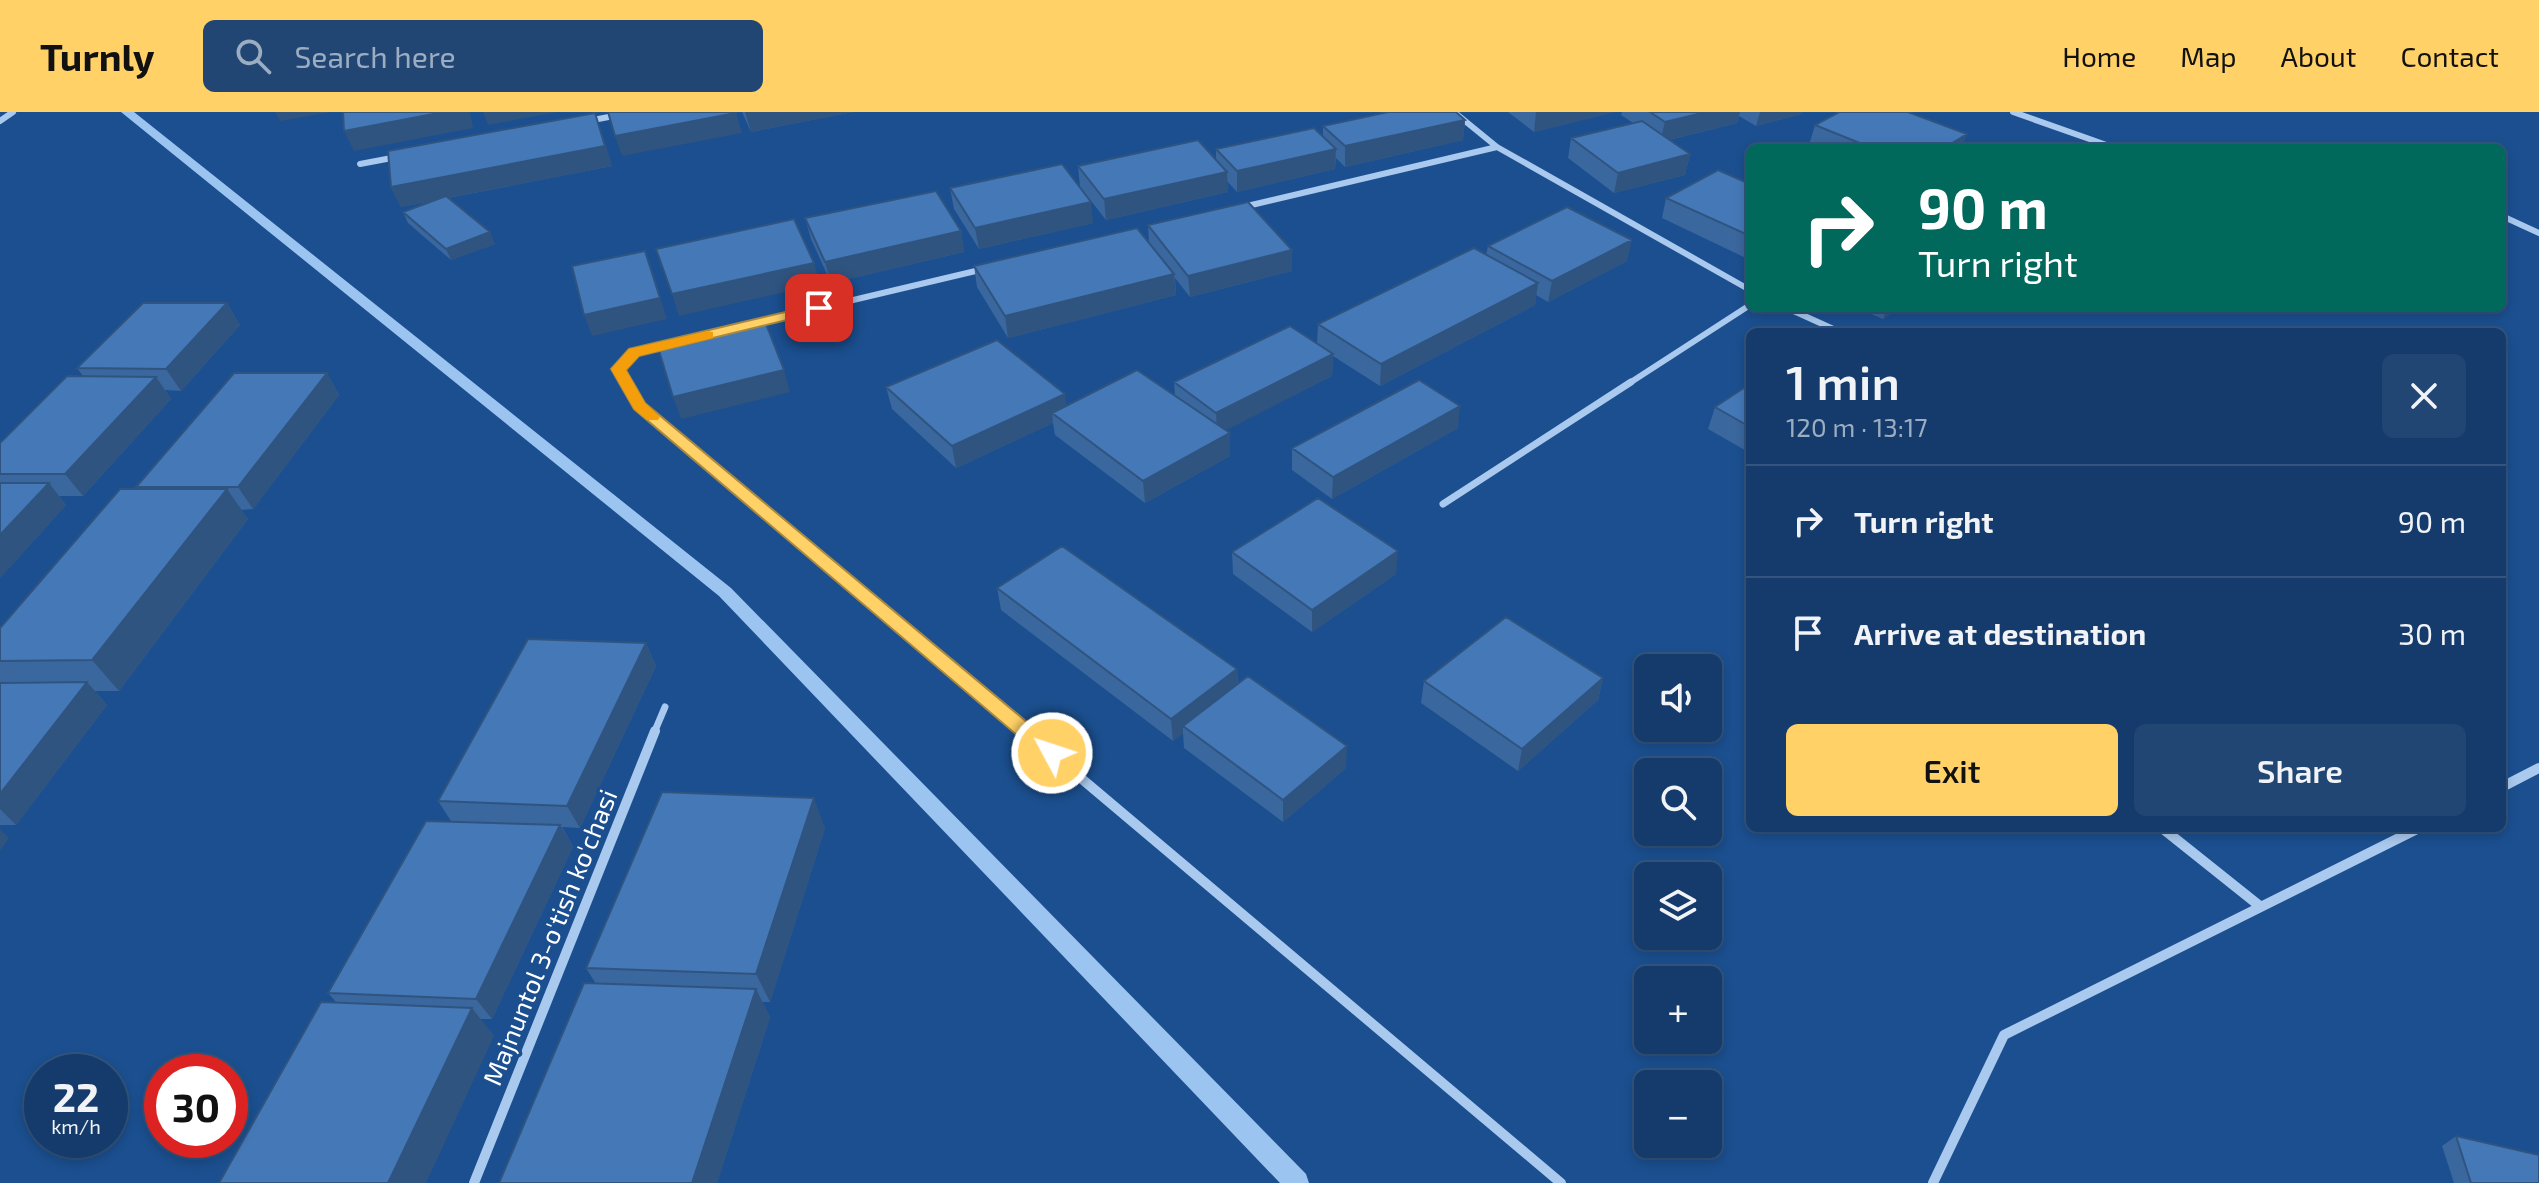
<!DOCTYPE html>
<html lang="en">
<head>
<meta charset="utf-8">
<style>
	:root { --surface:#143b6b; --page:#214673; --text:#f1f3f6; --muted:#9dadc1; --line:#33557e; --accent:#ffd166 }
	body { margin:0; font-family:"Exo 2",sans-serif; background:var(--page); color:var(--text); height:100vh; display:flex; flex-direction:column; font-size:30px; white-space:nowrap }
	* { box-sizing:border-box; margin:0 }
	p { font-size:26px; color:var(--muted) }
	.icon { flex:none; width:44px; height:44px; fill:none; stroke:currentColor; stroke-width:2; stroke-linecap:round; stroke-linejoin:round }
	.map { position:relative; flex:1; overflow:hidden }
	.details { position:absolute; left:1746px; top:216px; width:760px; height:504px; display:flex; flex-direction:column; background:var(--surface); border-radius:12px; box-shadow:0 4px 12px #0003,0 0 0 2px var(--line) }
	.details>* { flex:none }
	.banner { position:absolute; left:1746px; top:32px; width:760px; height:168px; border-radius:12px; box-shadow:0 4px 12px #0003,0 0 0 2px var(--line); background:#00695c; color:#fff; overflow:hidden }
	.fabs { position:absolute; left:1634px; top:542px; display:grid; gap:16px }
	.fabs a { display:grid; place-items:center; width:88px; height:88px; border-radius:12px; background:var(--surface); box-shadow:0 4px 12px #0003,0 0 0 2px var(--line); font-size:40px }
	.speed { position:absolute; left:24px; top:942px; display:flex; gap:16px; font-size:40px; font-weight:700; text-align:center }
	.speed>* { display:grid; place-content:center; width:104px; height:104px; border-radius:50%; background:var(--surface); box-shadow:0 4px 12px #0003,0 0 0 2px var(--line); line-height:1 }
	.speed small { font-size:20px; font-weight:400 }
	.speed .limit { border:12px solid #d22; background:#fff; color:#111 }
	.pin { position:absolute; display:grid; place-items:center; width:68px; height:68px; color:#fff; margin:-34px; border-radius:16px; box-shadow:0 4px 12px #0006 }
	.me { position:absolute; width:88px; margin:-44px; rotate:310deg; stroke-linejoin:round; filter:drop-shadow(0 0 6px #0008) }
	.turn { display:flex; align-items:center; gap:28px; height:168px; padding:0 40px; font-size:36px }
	.turn .icon { width:104px; height:104px; stroke-width:2.5 }
	.turn b { display:block; font-size:56px; line-height:68px }
	.round { display:grid; place-items:center; flex:none; width:84px; height:84px; border-radius:12px; background:var(--page) }
	.summary { display:flex; align-items:center; justify-content:space-between; height:136px; padding:0 40px }
	h1 { font-size:48px; font-weight:600; line-height:60px }
	.button { display:flex; gap:16px; margin-top:auto; padding:16px 40px }
	.button a { flex:1; height:92px; border-radius:12px; background:var(--accent); color:#111; font-size:32px; font-weight:600; line-height:92px; text-align:center }
	.button a+a { background:var(--page); color:var(--text) }
	ul { padding:0; list-style:none }
	li { display:flex; align-items:center; gap:24px; height:112px; padding:0 40px; border-top:2px solid var(--line) }
	li div { flex:1 }
	li b { display:block; font-size:30px }
	li em { font-style:normal }
	header { display:flex; align-items:center; gap:48px; box-sizing:border-box; height:112px; padding:0 40px; background:var(--accent); color:#111 }
	header strong { font-size:38px }
	nav { display:flex; gap:44px; margin-inline-start:auto; font-size:28px }
	.search { width:560px; height:72px; background:var(--page); display:flex; align-items:center; gap:20px; box-sizing:border-box; padding:0 28px; border-radius:12px; color:var(--muted); font-size:30px }
	.map>svg:first-child { display:block }
</style>
</head>
<body>
<header>
<strong>Turnly</strong>
<div class="search"><svg class="icon" aria-label="search" viewBox="0 0 24 24"><circle cx="10" cy="10" r="6"/><path d="M15 15l6 6"/></svg>Search here</div>
<nav><a>Home</a><a>Map</a><a>About</a><a>Contact</a></nav>
</header>
<div class="map">
<svg width="2539" height="1071" viewBox="0 0 2539 1071">
	<rect width="100%" height="100%" fill="#1b4f8f"/>
	<g fill="none" stroke-linecap="round" stroke-linejoin="round">
		<!-- stream -->
		<path fill="#9cc4f0" fill-rule="evenodd" d="M121,0H134L731,476L1306,1062L1309,1071H1280L719,484Z"/>
		<!-- minor-far2 -->
		<path stroke="#a9c9ee" stroke-width="6" d="M1454,0L1497,35L1750,178
			M2013,0L2115,36
			M0,9L13,0
			M588,9L634,0
			M360,52L397,45
			M1243,95L1497,35
			M2502,104L2539,121
			M1787,196L1840,220
			M756,211L984,157
			M626,272L618,257L634,240L669,232
			M1628,272L1750,193"/>
		<!-- minor-far1 -->
		<path stroke="#a9c9ee" stroke-width="7" d="M625,270L639,294L1027,621
			M1443,392L1631,270
			M654,621L665,595"/>
		<!-- minor -->
		<path stroke="#a9c9ee" stroke-width="10" d="M1025,619L1561,1071
			M2502,675L2539,656
			M2162,716L2261,795
			M474,1071L655,619
			M1933,1071L2004,923L2419,716"/>
	</g>
	<!-- wall -->
	<path fill="#3a679d" d="M742,0H853L751,20Z
		M1508,0H1614L1534,20Z
		M1622,0H1802L1801,2L1756,14L1739,4L1737,11L1669,28L1690,42L1685,63L1614,81L1568,46L1571,26L1633,11L1621,3Z
		M595,1L612,54L448,86L495,132L451,148L408,111L403,100L432,89L401,95L391,75Z
		M1465,8L1463,28L1345,55L1336,46L1335,57L1237,80L1227,69L1228,80L1106,108L1080,75L1078,54L1216,48V37L1323,25V14Z
		M1815,13L1962,36H1816L1809,33Z
		M1750,72V148L1662,106L1666,86Z
		M950,76L1093,111L979,137L954,97Z
		M805,106L961,119L964,140L831,171L811,127Z
		M1148,113L1292,159L1190,185L1175,166L1176,183L1008,226L977,175L974,154L1149,130Z
		M1488,134L1627,149L1548,190L1536,183L1535,193L1380,274L1333,244L1332,264L1225,318L1230,344L1145,391L1055,323L1053,311L956,356L892,297L886,275L1067,294L1175,284L1174,270L1317,231L1318,212L1486,143Z
		M227,191L240,213L181,279L165,278L171,287L83,384H59L66,393L0,466V331L83,264L77,256Z
		M1858,196H1899L1883,207Z
		M327,261L339,283L253,397L241,398L248,407L119,579H95L107,593L16,713H0V516L137,377L136,375Z
		M1750,272V341L1708,317L1715,295Z
		M1458,316L1332,387L1292,358V336Z
		M1232,440L1396,462L1312,520L1233,462Z
		M997,476L1237,557L1238,572L1346,656L1283,710L1184,636L1183,621L1173,629L1001,498Z
		M646,531L656,554L580,716L562,715L573,735L492,907H480L494,924L337,891L328,881L451,709L438,689Z
		M1603,566L1598,588L1518,659L1421,591L1424,569Z
		M825,716L770,890H762L770,905L717,1071H499L596,872L586,856Z
		M2456,1024L2539,1071H2454L2442,1034Z"/>
	<!-- shaded-wall -->
	<path fill="#305480" d="M275,0H332L280,9Z
		M444,0H470L473,16L354,39L344,19Z
		M483,0H558L488,13Z
		M745,0H853L751,20Z
		M1536,0H1614L1534,20Z
		M1706,0H1740L1737,11L1660,30L1665,10Z
		M1760,0H1802L1801,2L1756,14Z
		M595,1L612,54L401,95L391,75Z
		M736,1L742,21L622,44L615,24Z
		M1465,8L1463,28L1345,55V34Z
		M1967,22L1962,36H1944Z
		M1336,37L1335,57L1237,80V59Z
		M1690,42L1685,63L1614,81L1618,61Z
		M1227,60L1228,80L1106,108L1104,87Z
		M1091,90L1093,111L979,137L975,116Z
		M961,119L964,140L831,171L825,150Z
		M490,120L495,132L451,148L446,137Z
		M1632,128L1627,149L1548,190L1552,169Z
		M1292,138V159L1190,185L1188,164Z
		M645,139L667,207L592,224L584,203Z
		M814,151L820,172L679,204L672,182Z
		M1174,162L1176,183L1008,226L1005,204Z
		M1538,171L1535,193L1380,274L1381,252Z
		M227,191L240,213L181,279L166,257Z
		M1887,196H1899L1883,207Z
		M1333,242L1332,264L1217,323L1216,301Z
		M784,258L790,280L681,307L673,285Z
		M327,261L339,283L253,397L238,375Z
		M156,265L171,287L83,384L65,362Z
		M1065,282L1068,304L1052,301L1053,311L956,356L952,334Z
		M1460,294L1458,316L1332,387L1333,365Z
		M1230,321V344L1145,391L1143,369Z
		M49,371L66,393L0,466V423Z
		M227,377L248,407L119,579L92,548Z
		M1398,439L1396,462L1312,520V498Z
		M646,531L656,554L580,716L567,694Z
		M1237,557L1238,580L1183,614V621L1173,629L1171,607Z
		M1603,566L1598,588L1518,659L1522,637Z
		M87,570L107,593L16,713L0,697V682Z
		M1347,634L1346,656L1283,710V688Z
		M814,686L825,716L770,890L756,862Z
		M560,713L573,735L492,907L476,887Z
		M0,717L9,726L0,739Z
		M756,877L770,905L717,1071H692Z
		M472,896L494,924L426,1071H388Z"/>
	<!-- building -->
	<path fill="#4478b7" stroke="#305480" stroke-width="2" d="M343,0H444L344,19Z
		M608,0H735L736,1L615,24Z
		M1388,0H1456L1465,8L1345,34L1323,14Z
		M1650,0H1706L1665,10Z
		M1839,0H1908L1967,22L1944,36H1872L1815,13Z
		M595,1L605,34L391,75L388,39Z
		M1642,9L1690,42L1618,61L1571,26Z
		M1314,16L1336,37L1237,59L1216,37Z
		M1198,28L1227,60L1104,87L1078,54Z
		M1062,52L1091,90L975,116L950,76Z
		M1718,58L1750,72V124L1666,86Z
		M936,79L961,119L825,150L805,106Z
		M446,84L490,120L446,137L403,100Z
		M1248,90L1292,138L1188,164L1148,113Z
		M1567,95L1632,128L1552,169L1488,134Z
		M794,107L814,151L672,182L656,137Z
		M1137,116L1174,162L1005,204L974,154Z
		M1474,136L1538,171L1381,252L1318,212Z
		M645,139L660,186L584,203L572,154Z
		M143,191H227L166,257L77,256Z
		M764,207L784,258L673,285L657,232Z
		M1290,214L1333,242L1216,301L1174,270Z
		M997,228L1065,282L952,334L886,275Z
		M1137,258L1230,321L1143,369L1052,301Z
		M234,261H327L238,375H136Z
		M67,264L156,265L65,362H0V331Z
		M1419,268L1460,294L1333,365L1292,336Z
		M1750,272V315L1715,295Z
		M0,371H49L0,423Z
		M120,377H227L92,548L0,549V516Z
		M1318,386L1398,439L1312,498L1232,440Z
		M1062,434L1237,557L1171,607L997,476Z
		M1506,505L1603,566L1522,637L1424,569Z
		M528,527L646,531L567,694L438,689Z
		M1248,564L1347,634L1283,688L1183,614Z
		M87,570L0,682V571Z
		M662,680L814,686L756,862L586,856Z
		M426,709L560,713L476,887L328,881Z
		M584,871L756,877L692,1071H499Z
		M321,890L472,896L388,1071H219Z
		M2456,1024L2539,1043V1071H2471Z"/>
	<!-- route -->
	<path fill="#ffd166" stroke="#a68842" stroke-width="2" d="M819,192L824,193V199L639,244L626,258L645,291L1058,636L1061,641L1058,647H1045L634,297L611,257L629,237Z"/>
	<!-- slow -->
	<path fill="#f59e0b" d="M708,219L713,220V226L639,244L626,258L645,291L660,305L658,308H647L634,297L611,257L629,237Z"/>
	<g text-anchor="middle" dominant-baseline="central" stroke-width="7" stroke-linejoin="round" paint-order="stroke">
		<!-- near-street labels -->
		<g font-size="26" fill="#fff" stroke="#1b4f8f">
			<text transform="translate(549 825) rotate(-68)">Majnuntol 3-o'tish ko'chasi</text>
		</g>
	</g>
</svg>
<div class="fabs">
<a><svg class="icon" aria-label="sound" viewBox="0 0 24 24"><path d="M4 9h4l5-4v14l-5-4H4zM17 9q2 3 0 6"/></svg></a>
<a><svg class="icon" aria-label="search" viewBox="0 0 24 24"><circle cx="10" cy="10" r="6"/><path d="M15 15l6 6"/></svg></a>
<a><svg class="icon" aria-label="layers" viewBox="0 0 24 24"><path d="M12 4l9 5-9 5-9-5zM3 14l9 5 9-5"/></svg></a>
<a>+</a>
<a>−</a>
</div>
<div class="speed"><div>22<small>km/h</small></div><div class="limit">30</div></div>
<div class="pin" style="left:819px;top:196px;background:#d93025"><svg class="icon" aria-label="arrive" viewBox="0 0 24 24"><path d="M6 21V4h12l-3 4 3 4H6"/></svg></div>
<svg class="me" style="left:1052px;top:641px" viewBox="-20 -20 40 40"><circle r="17" fill="#ffd166" stroke="#fff" stroke-width="3"/><path d="M0-11L8 9 0 5-8 9z" fill="#fff"/></svg>
<div class="banner">
<div class="turn"><svg class="icon" aria-label="right" viewBox="0 0 24 24"><path d="M7 20v-9h11M14 6l5 5-5 5"/></svg><div><b>90 m</b>Turn right</div></div>
</div>
<section class="details">
<div class="summary"><div><h1>1 min</h1><p>120 m · 13:17</p></div><a class="round"><svg class="icon" aria-label="close" viewBox="0 0 24 24"><path d="M6 6l12 12M18 6L6 18"/></svg></a></div>
<ul>
<li><svg class="icon" aria-label="right" viewBox="0 0 24 24"><path d="M7 20v-9h11M14 6l5 5-5 5"/></svg><div><b>Turn right</b></div><em>90 m</em></li>
<li><svg class="icon" aria-label="arrive" viewBox="0 0 24 24"><path d="M6 21V4h12l-3 4 3 4H6"/></svg><div><b>Arrive at destination</b></div><em>30 m</em></li>
</ul>
<div class="button"><a>Exit</a><a>Share</a></div>
</section>
</div>
</body>
</html>
